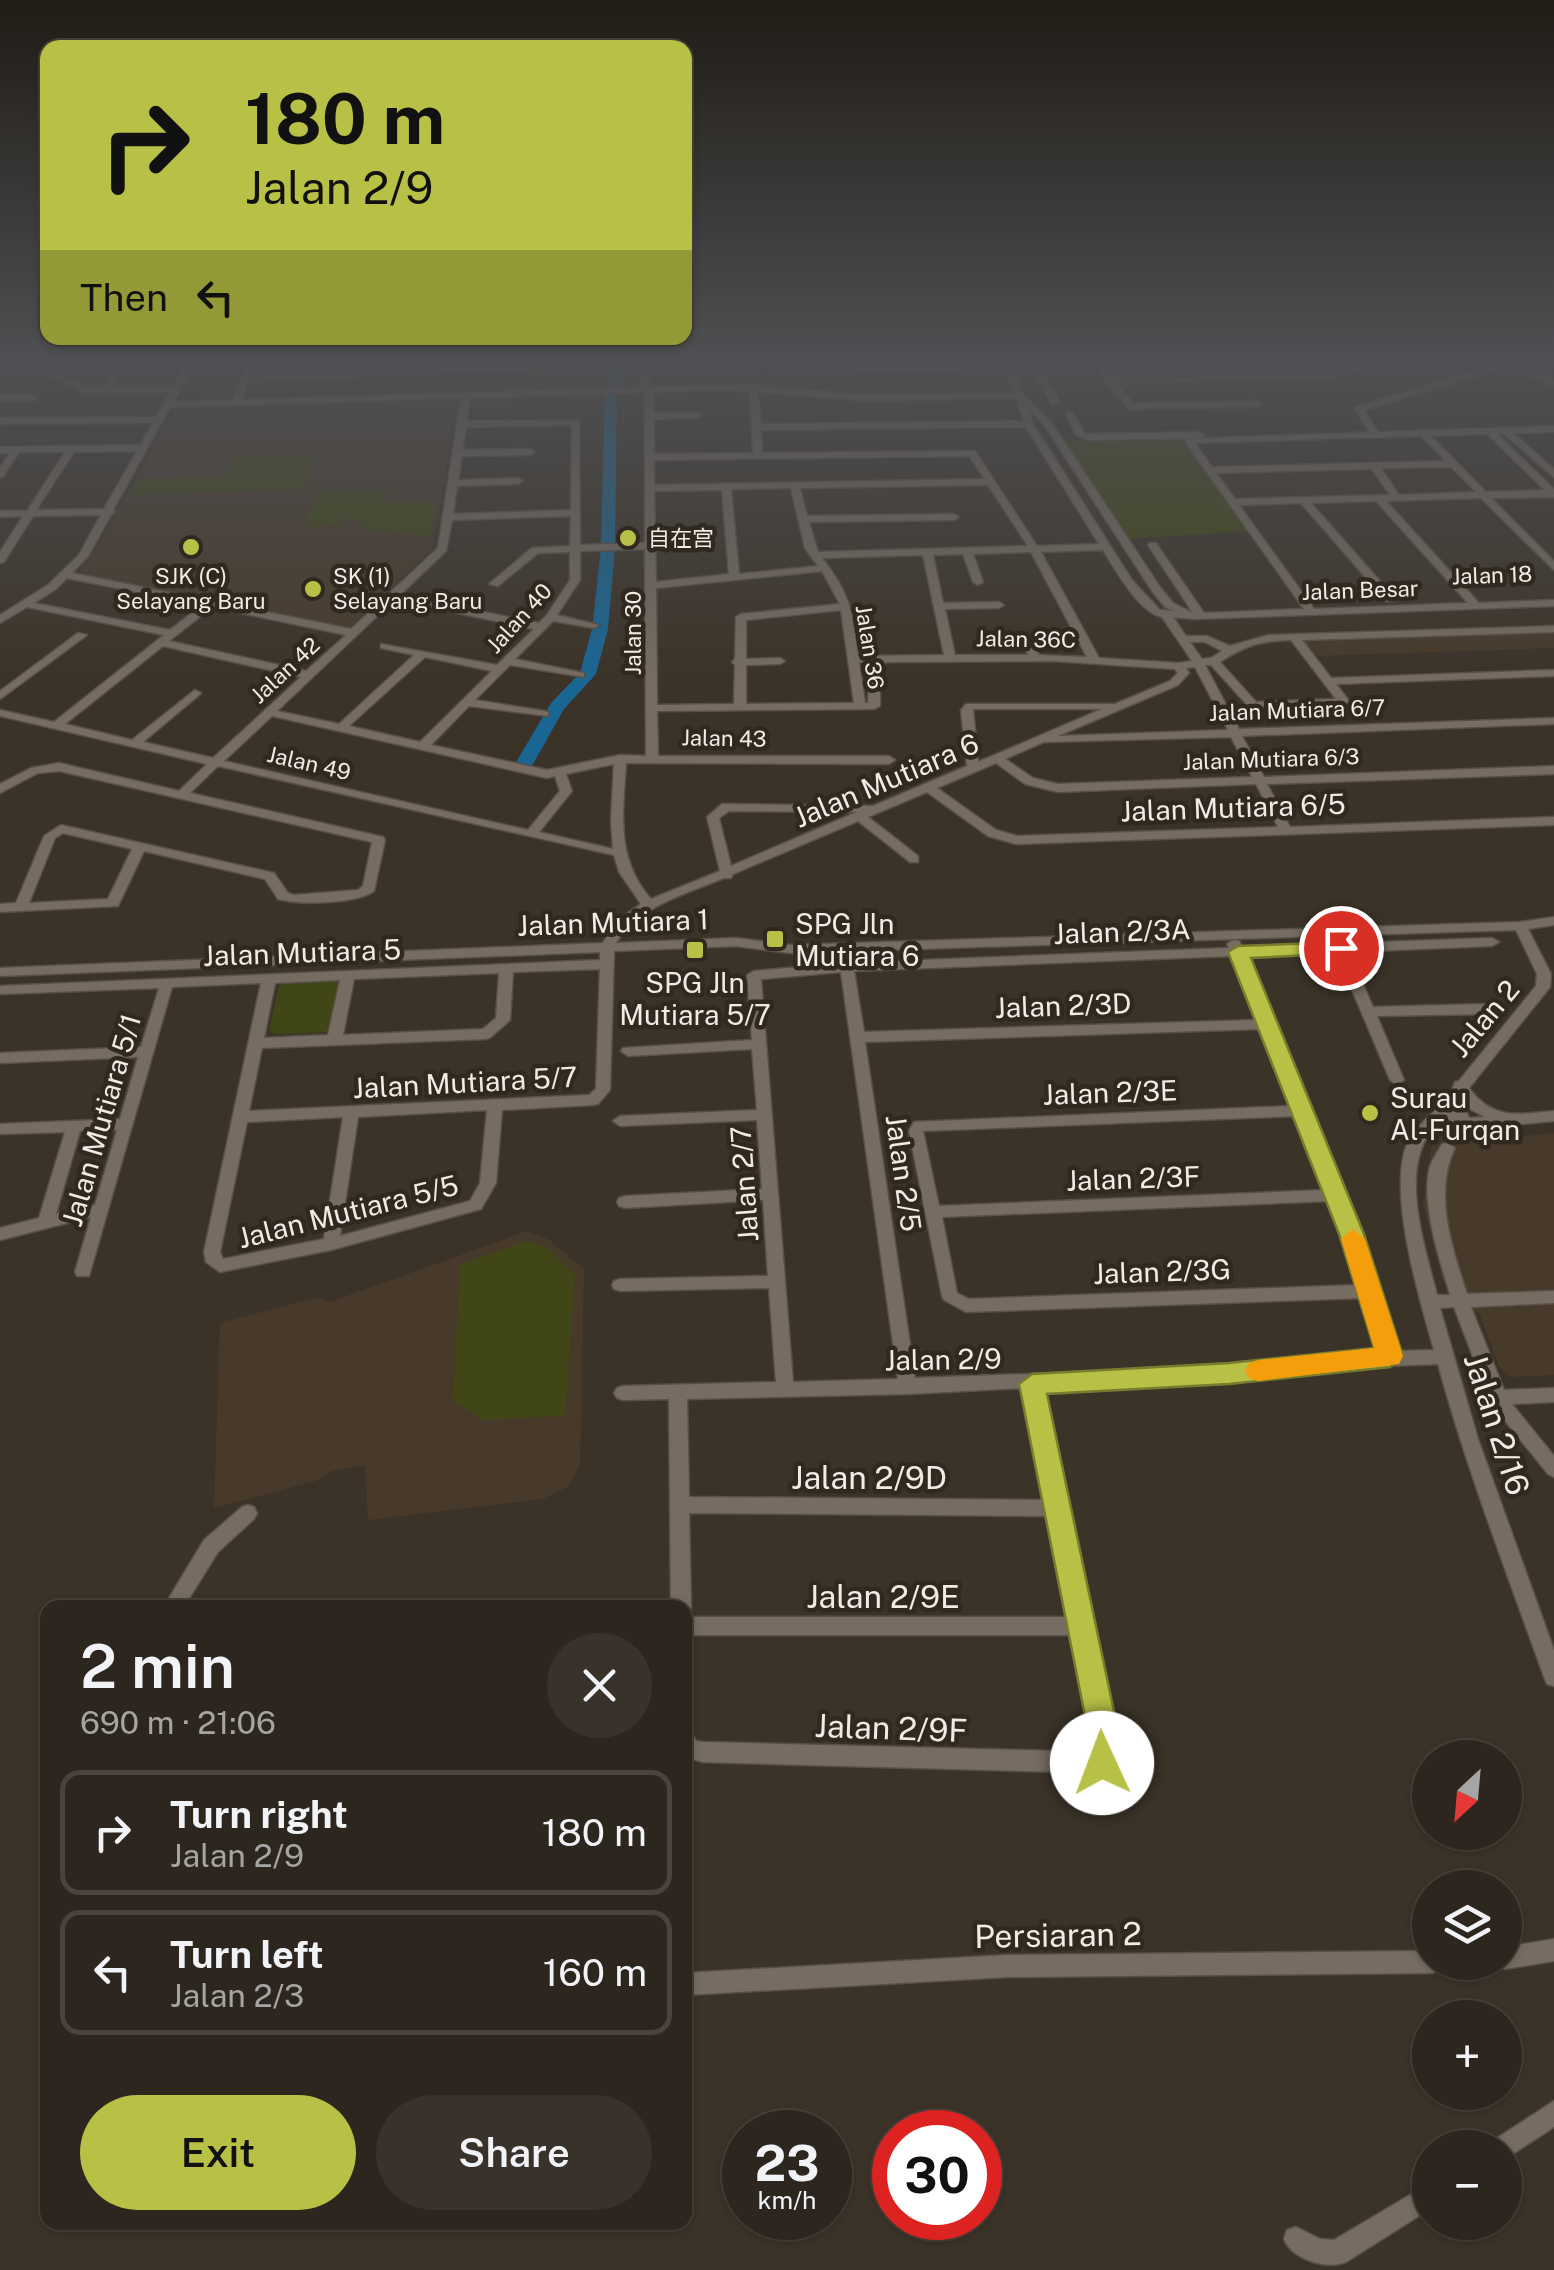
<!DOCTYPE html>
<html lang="en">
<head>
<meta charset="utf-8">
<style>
	:root { --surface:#2c261e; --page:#38322b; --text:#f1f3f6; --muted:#a6a5a4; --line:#48433c; --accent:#b9c046 }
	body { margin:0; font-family:"Public Sans","Noto Sans SC",sans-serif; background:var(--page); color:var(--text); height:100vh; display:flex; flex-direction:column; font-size:38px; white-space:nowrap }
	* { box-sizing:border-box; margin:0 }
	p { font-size:32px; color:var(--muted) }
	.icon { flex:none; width:55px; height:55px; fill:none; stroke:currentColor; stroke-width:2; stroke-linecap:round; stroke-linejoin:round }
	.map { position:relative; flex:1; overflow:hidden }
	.sheet { position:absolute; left:40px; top:1600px; width:652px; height:630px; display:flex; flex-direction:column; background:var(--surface); border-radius:20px; box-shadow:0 2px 8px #0004,0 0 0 2px var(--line) }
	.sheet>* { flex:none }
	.hud { position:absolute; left:40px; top:40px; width:652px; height:305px; border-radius:20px; box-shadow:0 2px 8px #0004,0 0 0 2px var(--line); background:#b9c046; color:#111; overflow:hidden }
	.needle { width:65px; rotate:206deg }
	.fabs { position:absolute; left:1412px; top:1740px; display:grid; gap:20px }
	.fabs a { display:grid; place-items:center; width:110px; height:110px; border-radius:50%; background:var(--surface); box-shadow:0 2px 8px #0004,0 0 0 2px var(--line); font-size:50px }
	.speed { position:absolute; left:722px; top:2110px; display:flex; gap:20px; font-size:50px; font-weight:700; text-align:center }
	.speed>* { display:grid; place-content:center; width:130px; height:130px; border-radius:50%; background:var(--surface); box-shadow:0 2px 8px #0004,0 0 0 2px var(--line); line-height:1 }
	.speed small { font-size:25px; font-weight:400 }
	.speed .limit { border:15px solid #d22; background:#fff; color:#111 }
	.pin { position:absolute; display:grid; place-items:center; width:85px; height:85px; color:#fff; margin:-42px; border:5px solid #fff; border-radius:50%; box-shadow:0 2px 10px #0007 }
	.me { position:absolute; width:110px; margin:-55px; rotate:358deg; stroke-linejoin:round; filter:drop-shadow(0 0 8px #0008) }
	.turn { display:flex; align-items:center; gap:35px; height:210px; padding:0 40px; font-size:45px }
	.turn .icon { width:130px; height:130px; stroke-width:2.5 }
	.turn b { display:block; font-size:70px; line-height:85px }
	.then { display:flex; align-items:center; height:95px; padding:0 40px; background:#0003; gap:20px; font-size:38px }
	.round { display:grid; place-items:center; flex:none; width:105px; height:105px; border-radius:52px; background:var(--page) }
	.head { display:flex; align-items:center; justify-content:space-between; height:170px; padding:0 40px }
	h1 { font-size:60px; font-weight:600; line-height:75px }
	.primary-button { display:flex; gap:20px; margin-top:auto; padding:20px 40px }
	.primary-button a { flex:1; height:115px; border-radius:60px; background:var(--accent); color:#111; font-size:40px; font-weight:600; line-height:115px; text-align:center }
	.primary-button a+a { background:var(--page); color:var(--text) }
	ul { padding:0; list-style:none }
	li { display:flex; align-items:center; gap:30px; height:125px; margin:0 20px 15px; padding:0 20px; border:5px solid var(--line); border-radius:20px }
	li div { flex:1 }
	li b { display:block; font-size:38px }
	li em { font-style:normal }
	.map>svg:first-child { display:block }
</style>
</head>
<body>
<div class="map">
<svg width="1554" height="2270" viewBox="0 0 1554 2270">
	<rect width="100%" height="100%" fill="#3b3328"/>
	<!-- built -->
	<path fill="#473a2b" d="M1241,363H1360L1326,373L1248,375Z
		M595,379L596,390L418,396L420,383Z
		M609,393L610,405L467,409L468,398Z
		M459,399L432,549L349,628L85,575L80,568L101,541L174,408Z
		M1554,631V648L1314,656L1300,640Z
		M1554,1133V1375L1510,1377L1499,1366L1480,1315L1443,1282L1423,1204L1432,1145Z
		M527,1231L548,1239L584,1269L580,1466L567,1487L543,1499L368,1520L365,1465L332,1471L315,1481L214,1508L220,1323L318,1297L330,1302Z"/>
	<!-- green -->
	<path fill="#414616" d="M1182,440L1251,531L1125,539L1065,441Z
		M316,454L303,489L130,495L138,479L223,478L234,458Z
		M386,489L385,502H438L429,536L358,528L365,522L346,518L338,525L305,527L317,492Z
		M341,979L331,1032L275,1034L269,1030L279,986L288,980Z
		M526,1241L547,1248L575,1275L565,1416L482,1420L453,1400L460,1265Z"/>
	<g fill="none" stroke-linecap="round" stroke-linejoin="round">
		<!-- river -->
		<path fill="#1a6693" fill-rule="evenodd" d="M618,363H630L617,391L615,549L608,629L596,674L564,709L533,764L524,769L515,764L551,703L580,673L592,629L601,548L605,391Z"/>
		<!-- minor casing -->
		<g stroke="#585048" stroke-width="3">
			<path id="minor" d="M24,363H35L83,386H105L120,363H128L114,386H174L187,363H195L173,402L233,400L248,363H256L250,377L352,375L356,377L352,379L248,382L241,400L641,387L639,363H674L648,366L649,387L754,385L866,395L1014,393L1004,363H1012L1022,393L1051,422L1160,587L1173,603L1193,613L1148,545L1150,543H1156L1204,613L1304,609L1186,443V439L1369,432L1355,409L1356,407L1501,363H1516L1554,380V386L1508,367L1364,410L1378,432L1554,426V432L1513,433L1554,469V477L1503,433L1497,434L1554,489V497L1491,498L1554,561V570L1481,498L1386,501L1479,603L1554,600V606L1194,619L1173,617L1186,636H1207L1230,646L1268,635L1554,626V632L1302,640L1331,678L1554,670V676L1336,684L1350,702L1344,705L1249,707L1211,665H1205L1239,729L1554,718V724L1242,736L1264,777L1554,766V774L1267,784L1290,827L1554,817V825L1016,844L988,836L927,792L868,817L918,856V862H910L858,821L733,874L731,878H724C686,894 638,906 616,943L736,938L790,945L1520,922L1554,917V925L1528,929L1551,974L1550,987L1469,1088C1493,1121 1519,1114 1554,1111V1121L1464,1129C1454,1135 1443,1135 1437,1124C1396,1165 1425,1246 1437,1295H1450C1440,1260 1420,1202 1430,1166C1433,1159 1438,1151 1442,1144L1447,1143L1455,1148C1433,1193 1452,1248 1467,1294L1554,1291V1303L1471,1307L1504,1390L1554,1388V1402L1512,1404L1554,1456V1477L1548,1474L1497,1411L1480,1375L1454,1307L1440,1308L1478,1439L1554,1650V1686L1547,1684L1544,1677C1507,1573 1467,1470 1438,1364L1387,1366L1250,1379L1041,1388L1118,1754L1109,1770L1102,1773L703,1762L685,1757V1731L692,1734L696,1741L703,1742L1097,1752L1074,1635H685V1617H1070L1050,1516L689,1513L691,1608L685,1615V1608H671L669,1399L623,1400L617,1398L614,1393L617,1388L623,1386L776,1382L769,1288L620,1291L614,1289L612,1285L614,1281L620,1279L768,1276L763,1200L625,1208L619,1206L617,1202L619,1198L625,1196L762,1189L757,1120L620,1126L613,1121L620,1116L757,1110L752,1049L628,1056L621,1051L623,1048L752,1040L747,975L754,971L847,963L1229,948L1227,944L1234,940L1239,941L1242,947L1492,938L1499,942L1492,946L1349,952L1373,1007L1485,1004L1492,1009L1485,1014L1377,1016L1404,1080L1397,1085L1390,1080L1336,952L1245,956L1359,1234L1397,1351L1434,1350C1420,1301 1386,1189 1408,1142C1420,1118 1447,1107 1455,1082L1459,1081L1536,986L1537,974L1516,930L790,953L736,946L614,951L610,1090L598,1104L593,1105L502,1110L496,1183L481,1209L331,1250L220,1272L206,1262L204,1252L261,983L172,987L89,1276H77L75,1272L91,1217L0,1240V1228L39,1218L65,1132L0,1134V1124L120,1119L138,1057L0,1063V1053L141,1047L159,988L0,994V986L600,960V952L0,976V968L603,943L615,922L641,904L619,872L614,855L218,766L190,793L383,837L385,840L374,891C356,904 299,905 278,899L265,879L144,851L118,906L0,912V904L16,903L44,836L61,825L274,873L288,893L294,895L358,890L363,886L372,842L59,771L38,773L0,793V784L31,768L59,763L179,791L207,764L0,716V710L54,722L164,635L27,607L0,623V615L48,585L79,555L101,515L33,516L4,562L0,563V552L23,516L0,517V511H27L65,452H19L3,477L0,478V468L10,453H0V447L140,445L153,423L0,424V418L156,417L171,392H82ZM721,390L750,392L753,453L654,454V419L697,418L701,415L697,412L654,413L653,392ZM645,392V543L580,545L579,420L467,421L470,398ZM758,392L866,401L1016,398L1024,421L761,424ZM461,398L438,548L351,629L72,573L88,556L111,515L115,512L113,510L170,407ZM1027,406L1045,426L1152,591L1165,607L1174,611L1160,610L1132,580L1033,424ZM572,425L571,510L453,514L457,486L518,484L523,481L518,478L458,480L462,456L531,455L535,452L531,449L462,450L466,427ZM1026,427L1099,544L1037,546L975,451L762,453L761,430ZM1487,434L1545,490L1486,492L1431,436ZM1421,436L1446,461L1212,467L1195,443ZM137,451L104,509L36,510L74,452ZM969,456L985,479L654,485V460ZM1451,467L1476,492L1399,495L1381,468ZM1372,469L1390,495L1235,499L1216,473ZM988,485L1028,546L818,552L809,522L954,520L959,517L954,514L807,516L800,488ZM791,488L805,548L818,566L739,574L731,489ZM722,490L729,574L656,582L654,491ZM1376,501L1468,603L1314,609L1239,505L1301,503L1386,601H1394V597L1311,503ZM571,516L570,546L532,548L489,584L498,586L538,553L570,552V580L547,615L539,623L400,595L446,551L452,520ZM645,549L646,756L620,755L547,770L431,745L469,706L548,716V712L544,711L475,700L510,665L584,677V673L515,659L553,621L594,628L599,625L557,615L580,580V551ZM1103,550C1115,569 1139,613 1162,617L1192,661L1178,663L1099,658L1041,552ZM1031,552L1087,657L1039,655L1030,637L1025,634L1020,637L1028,655H955L945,609L999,608L1004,605L999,602L943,603L933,555L963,554L973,582L978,585L983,582L973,554ZM923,555L944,655L858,656C852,611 851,595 822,558ZM822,571L840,604L741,614L736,617L735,659L732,662L735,665L734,704L657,705L656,588ZM67,578L202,605L170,630L34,603L56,589ZM394,600L534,629L497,665L381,644V648L414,655L339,724L277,711ZM212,607L346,635L306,671L169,641ZM841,610L854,703L746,704V665L780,664L785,661L780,658L746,659V620ZM1291,640L1336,699L1256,702L1220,662C1246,645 1261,641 1291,640ZM1190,642H1205L1222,651L1211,658L1202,659ZM163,646L301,677L213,758L143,742L199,695L201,693L195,690L132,740L65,724ZM425,657L492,671L420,742L349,726ZM1053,661L1175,669L1178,673L1170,681L1115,704H966L961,710L967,766L873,806L722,804L707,817L720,871L651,899C615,858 623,813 626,763L889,764L895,760L889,756H658L657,711L874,709L880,706V669L887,662ZM859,662H875L870,668L868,703H865ZM1195,667L1228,730L1058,736L1178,685L1189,673L1186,668ZM973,709H1102L978,762ZM272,716L547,778L555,776L560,791L528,830L224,761ZM1231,737L1252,777L1058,784L1033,778L1005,759L1044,742ZM996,763L1025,784L1058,792L1256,784L1278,827L1017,836L996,830L937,788ZM614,764L611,819L613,849L539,832L572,791L566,774ZM729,811L857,812L731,866L719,818ZM63,833L132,849L108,899L29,903L55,838ZM1232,956L1258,1020L864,1032L854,971ZM600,969L596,1089L589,1095L249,1111L262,1048L486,1039L491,1037L510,1020L513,972ZM841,972L898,1379L793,1382L761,979ZM499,973L496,1018L483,1029L343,1035L354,979ZM340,980L328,1035L264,1038L275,983ZM1261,1029L1292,1106L914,1122L909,1131L942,1296L944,1300L966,1312L1363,1298L1380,1353L1222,1367L915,1378L865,1042ZM1461,1099L1468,1108L1485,1117L1469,1118L1465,1108L1457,1104ZM487,1110L480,1183L470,1201L340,1236L358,1117ZM1296,1116L1325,1190L939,1206L923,1131ZM343,1117L324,1239L223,1259L220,1252L247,1122ZM117,1130L95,1205L56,1214L80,1131ZM1330,1201L1359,1285L969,1299L957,1293L942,1217ZM1024,1388L1047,1500L689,1497L687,1399L908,1394Z
				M1029,363H1037L1059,402L1058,404H1052Z
				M1096,363H1104L1115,378L1329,375L1370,363H1384L1329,379L1118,383L1132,403L1258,401L1262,404L1258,407L1129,409L1107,383Z
				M599,364H602V368L419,373L415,371L419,369Z
				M859,366H958L962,368L958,370H856V366Z
				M0,395H33L37,398L33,401H0Z
				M1070,411L1074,414L1084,433L1088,434L1200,432L1204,435L1200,438L1088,440L1076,435L1066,414Z
				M78,633L87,635L0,699V691Z
				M248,1505L254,1507L257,1513L254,1519L218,1552L183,1608H163L204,1540L242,1507Z
				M1554,1939V1961L1505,1969L1497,1966L1496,1962H1505V1947Z
				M1430,1951V1962H1443L1440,1970L1432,1973L1008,1977L685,1995V1973L1008,1955Z
				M1554,2101V2127L1505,2159V2148H1490L1494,2140Z
				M1430,2183V2209L1346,2262C1326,2270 1292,2259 1284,2239L1287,2230L1296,2227L1320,2239L1334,2240Z"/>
		</g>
		<!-- minor -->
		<use href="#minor" fill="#766c61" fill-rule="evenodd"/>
	</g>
	<!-- sky -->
	<linearGradient id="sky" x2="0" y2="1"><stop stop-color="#201c16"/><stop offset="0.53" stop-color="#4f5053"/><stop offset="1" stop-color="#4f5053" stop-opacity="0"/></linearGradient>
	<rect width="1554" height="681" fill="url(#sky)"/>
	<!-- route -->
	<path fill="#b9c046" stroke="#787d2e" stroke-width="2.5" d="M1341,942L1351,948L1348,953L1251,958L1364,1234L1403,1356L1390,1367L1229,1384L1047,1394L1123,1754L1113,1774L1102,1778L1091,1774L1086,1763L1092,1751L1019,1384L1032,1374L1229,1363L1374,1348L1339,1234L1228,952L1238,946Z"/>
	<!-- slow -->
	<path fill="#f59e0b" d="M1353,1229L1365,1239L1403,1356L1399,1364L1258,1381L1249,1378L1245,1371L1249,1363L1258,1360L1374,1348L1341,1239Z"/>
	<!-- markers -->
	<g fill="#b9c046" stroke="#31291f" stroke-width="4">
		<circle cx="628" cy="538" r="10"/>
		<circle cx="191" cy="547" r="10"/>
		<circle cx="313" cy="589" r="10"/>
		<rect x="765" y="929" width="20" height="20" rx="5"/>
		<rect x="685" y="940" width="20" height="20" rx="5"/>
		<circle cx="1370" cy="1113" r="10"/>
	</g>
	<g text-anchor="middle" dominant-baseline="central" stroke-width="9" stroke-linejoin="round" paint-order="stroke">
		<!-- far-poi labels -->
		<g font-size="22" fill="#f1ebe5" stroke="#31291f" text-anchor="start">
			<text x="648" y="538">自在宫</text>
			<text x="191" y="576" text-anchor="middle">SJK (C)<tspan x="191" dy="25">Selayang Baru</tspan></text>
			<text x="333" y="576">SK (1)<tspan x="333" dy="25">Selayang Baru</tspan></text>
		</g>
		<!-- far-street labels -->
		<g font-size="22" fill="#f1ebe5" stroke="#31291f">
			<text transform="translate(1492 575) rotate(-2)">Jalan 18</text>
			<text transform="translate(1360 590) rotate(-2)">Jalan Besar</text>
			<text transform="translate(519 618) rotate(-48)">Jalan 40</text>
			<text transform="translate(633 633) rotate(-90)">Jalan 30</text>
			<text transform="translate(1026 639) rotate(1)">Jalan 36C</text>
			<text transform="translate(870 647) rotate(81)">Jalan 36</text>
			<text transform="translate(285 670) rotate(-43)">Jalan 42</text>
			<text transform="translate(1297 710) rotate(-2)">Jalan Mutiara 6/7</text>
			<text transform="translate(724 738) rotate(1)">Jalan 43</text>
			<text transform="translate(1271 759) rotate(-2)">Jalan Mutiara 6/3</text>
			<text transform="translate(309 763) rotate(13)">Jalan 49</text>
		</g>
		<!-- street labels -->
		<g font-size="28" fill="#f1ebe5" stroke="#31291f">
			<text transform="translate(886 780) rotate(-23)">Jalan Mutiara 6</text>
			<text transform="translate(1233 807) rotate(-2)">Jalan Mutiara 6/5</text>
			<text transform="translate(613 922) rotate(-2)">Jalan Mutiara 1</text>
			<text transform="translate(1122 931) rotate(-2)">Jalan 2/3A</text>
			<text transform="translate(302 952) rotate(-2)">Jalan Mutiara 5</text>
			<text transform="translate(1063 1005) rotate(-2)">Jalan 2/3D</text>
			<text transform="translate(1484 1018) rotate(-50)">Jalan 2</text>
			<text transform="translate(465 1082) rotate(-3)">Jalan Mutiara 5/7</text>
			<text transform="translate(1110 1092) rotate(-2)">Jalan 2/3E</text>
			<text transform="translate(101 1120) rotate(-74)">Jalan Mutiara 5/1</text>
			<text transform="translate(904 1173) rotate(82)">Jalan 2/5</text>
			<text transform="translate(1133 1178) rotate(-2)">Jalan 2/3F</text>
			<text transform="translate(744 1184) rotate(-94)">Jalan 2/7</text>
			<text transform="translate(348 1211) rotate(-14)">Jalan Mutiara 5/5</text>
			<text transform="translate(1162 1271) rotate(-2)">Jalan 2/3G</text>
			<text transform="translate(943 1359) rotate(-1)">Jalan 2/9</text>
		</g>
		<!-- poi labels -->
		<g font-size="28" fill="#f1ebe5" stroke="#31291f" text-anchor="start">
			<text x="795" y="923">SPG Jln<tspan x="795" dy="32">Mutiara 6</tspan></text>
			<text x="695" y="982" text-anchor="middle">SPG Jln<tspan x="695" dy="32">Mutiara 5/7</tspan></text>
			<text x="1390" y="1097">Surau<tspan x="1390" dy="32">Al-Furqan</tspan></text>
		</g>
		<!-- near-street labels -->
		<g font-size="32" fill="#f1ebe5" stroke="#31291f">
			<text transform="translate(1497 1424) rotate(72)">Jalan 2/16</text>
			<text x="869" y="1477">Jalan 2/9D</text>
			<text x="883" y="1596">Jalan 2/9E</text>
			<text transform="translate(891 1728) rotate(2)">Jalan 2/9F</text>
			<text transform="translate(1058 1935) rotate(-1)">Persiaran 2</text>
		</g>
	</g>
</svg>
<div class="fabs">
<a><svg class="needle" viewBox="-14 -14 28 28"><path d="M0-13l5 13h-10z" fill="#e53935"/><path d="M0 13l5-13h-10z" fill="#a6a5a4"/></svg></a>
<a><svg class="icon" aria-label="layers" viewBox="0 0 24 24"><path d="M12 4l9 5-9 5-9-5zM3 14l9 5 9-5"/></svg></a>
<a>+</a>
<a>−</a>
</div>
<div class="speed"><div>23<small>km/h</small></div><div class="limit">30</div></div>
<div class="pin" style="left:1341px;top:948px;background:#d93025"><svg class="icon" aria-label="arrive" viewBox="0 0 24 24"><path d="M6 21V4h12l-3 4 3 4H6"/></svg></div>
<svg class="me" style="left:1102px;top:1763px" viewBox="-20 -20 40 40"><circle r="19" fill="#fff"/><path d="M0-13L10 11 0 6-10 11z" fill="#b9c046"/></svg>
<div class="hud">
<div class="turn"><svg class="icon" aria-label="right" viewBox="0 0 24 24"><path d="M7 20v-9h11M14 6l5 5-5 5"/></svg><div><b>180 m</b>Jalan 2/9</div></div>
<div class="then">Then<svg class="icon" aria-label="left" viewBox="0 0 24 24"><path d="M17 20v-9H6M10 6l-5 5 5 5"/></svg></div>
</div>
<section class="sheet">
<div class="head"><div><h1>2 min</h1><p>690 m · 21:06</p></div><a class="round"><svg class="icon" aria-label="close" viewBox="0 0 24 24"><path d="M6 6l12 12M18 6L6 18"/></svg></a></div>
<ul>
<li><svg class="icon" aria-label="right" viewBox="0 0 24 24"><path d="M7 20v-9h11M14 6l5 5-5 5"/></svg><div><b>Turn right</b><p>Jalan 2/9</p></div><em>180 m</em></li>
<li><svg class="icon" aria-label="left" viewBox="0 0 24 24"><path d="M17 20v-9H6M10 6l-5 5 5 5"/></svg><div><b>Turn left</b><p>Jalan 2/3</p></div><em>160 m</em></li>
</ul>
<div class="primary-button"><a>Exit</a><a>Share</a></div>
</section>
</div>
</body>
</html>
